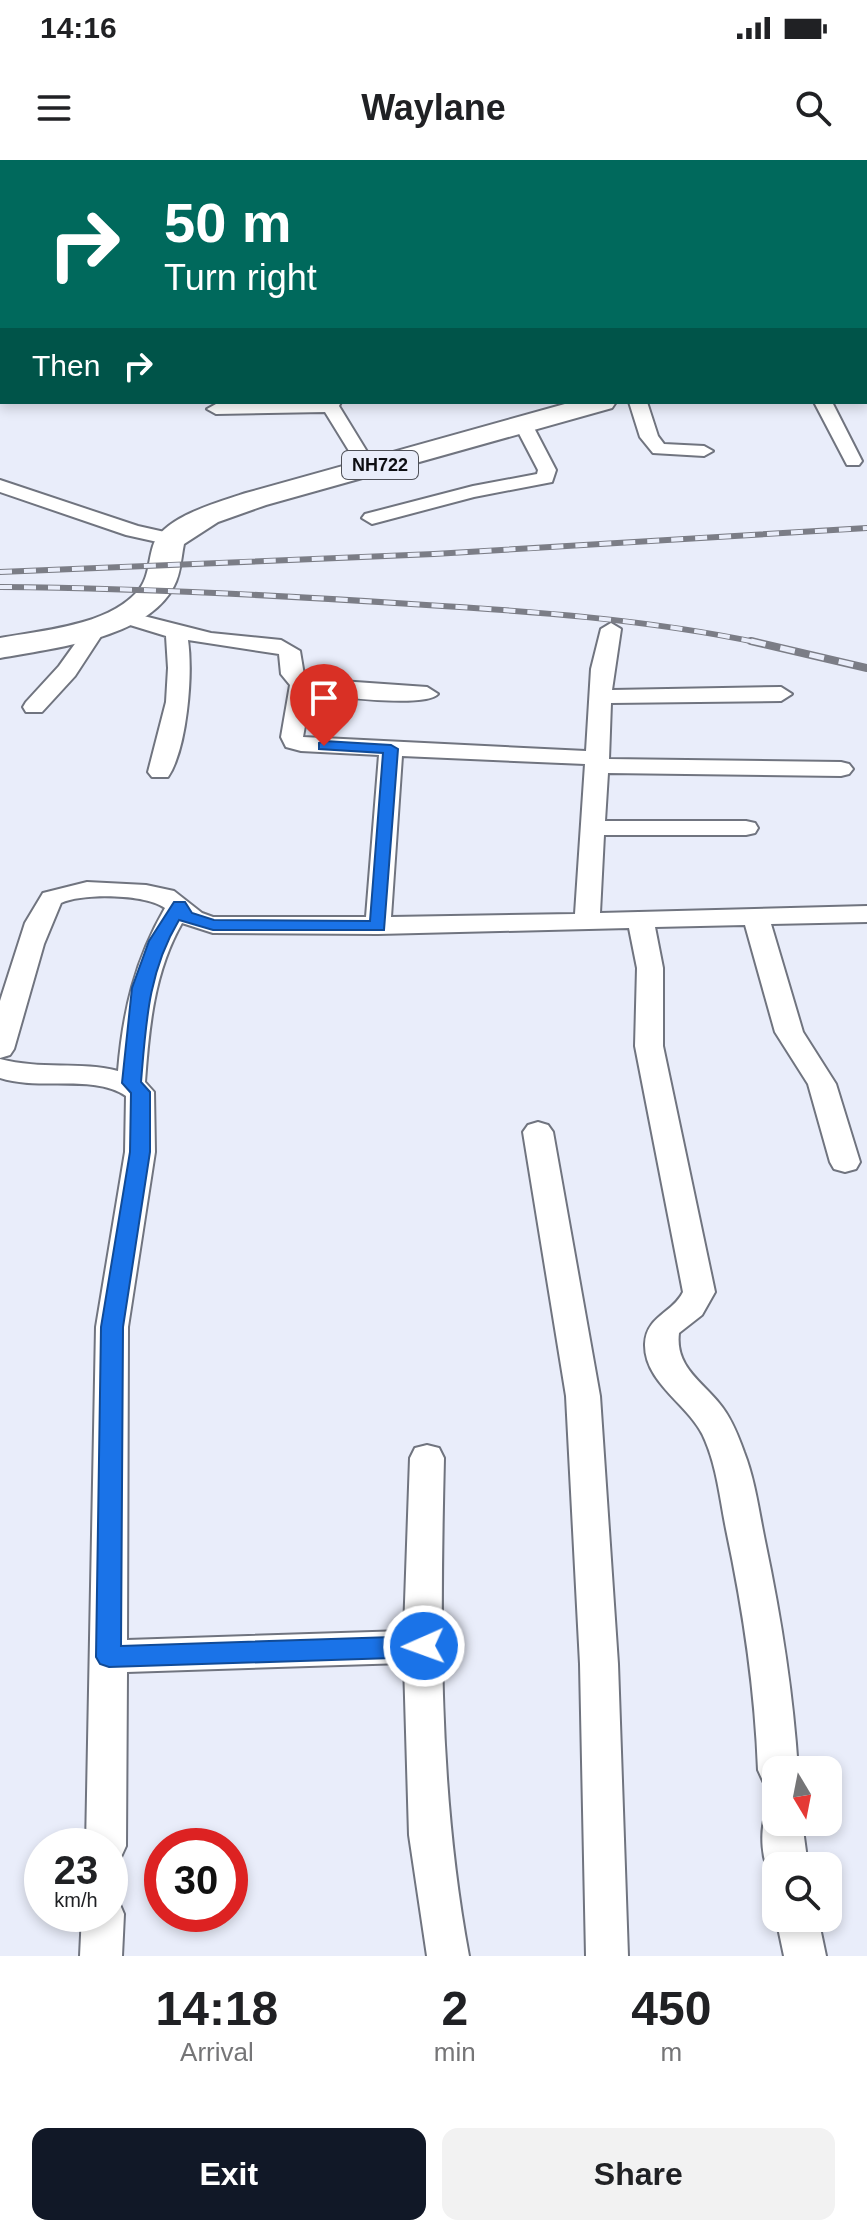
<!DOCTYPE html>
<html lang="en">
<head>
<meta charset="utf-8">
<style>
	:root { --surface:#fff; --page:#f2f2f2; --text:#202124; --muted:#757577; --accent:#111827 }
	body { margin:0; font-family:Arial,sans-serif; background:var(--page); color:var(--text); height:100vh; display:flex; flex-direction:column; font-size:30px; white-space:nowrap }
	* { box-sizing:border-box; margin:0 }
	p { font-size:26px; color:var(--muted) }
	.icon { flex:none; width:44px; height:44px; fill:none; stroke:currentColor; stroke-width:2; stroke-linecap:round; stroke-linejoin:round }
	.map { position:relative; height:1796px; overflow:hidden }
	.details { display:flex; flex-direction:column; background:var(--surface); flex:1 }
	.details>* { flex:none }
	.guide { position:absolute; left:0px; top:0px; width:868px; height:244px; box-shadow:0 4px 12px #0003; background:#00695c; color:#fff; overflow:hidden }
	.needle { width:52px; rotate:170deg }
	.fabs { position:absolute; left:762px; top:1596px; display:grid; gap:16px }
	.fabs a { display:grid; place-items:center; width:80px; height:80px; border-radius:16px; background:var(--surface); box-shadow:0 4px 12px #0003; font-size:40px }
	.speed { position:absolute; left:24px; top:1668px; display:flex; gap:16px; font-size:40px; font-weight:700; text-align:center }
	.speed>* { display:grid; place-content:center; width:104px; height:104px; border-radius:50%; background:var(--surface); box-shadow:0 4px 12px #0003; line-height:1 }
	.speed small { font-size:20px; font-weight:400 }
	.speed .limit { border:12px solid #d22; background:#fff; color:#111 }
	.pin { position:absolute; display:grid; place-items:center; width:68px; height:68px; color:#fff; margin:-82px -34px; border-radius:50% 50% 50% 0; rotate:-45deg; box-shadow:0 0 8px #0007 }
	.pin .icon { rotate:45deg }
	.me { position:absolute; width:88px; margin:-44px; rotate:268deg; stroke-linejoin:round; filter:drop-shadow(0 0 6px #0008) }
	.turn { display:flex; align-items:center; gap:28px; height:168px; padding:0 32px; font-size:36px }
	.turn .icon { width:104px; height:104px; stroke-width:2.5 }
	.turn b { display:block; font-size:56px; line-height:68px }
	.then { display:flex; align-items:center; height:76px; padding:0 32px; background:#0003; gap:16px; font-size:30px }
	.eta { display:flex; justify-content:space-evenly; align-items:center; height:136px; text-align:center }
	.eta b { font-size:48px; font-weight:800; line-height:56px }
	.primary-button { display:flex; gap:16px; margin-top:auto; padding:16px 32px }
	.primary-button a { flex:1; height:92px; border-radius:16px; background:var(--accent); color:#fff; font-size:32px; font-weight:800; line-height:92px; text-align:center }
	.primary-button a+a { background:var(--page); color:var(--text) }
	.status { display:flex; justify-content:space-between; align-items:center; height:56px; padding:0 40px; background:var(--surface); direction:ltr }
	.status svg { height:22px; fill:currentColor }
	header { display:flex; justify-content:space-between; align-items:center; height:104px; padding:0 32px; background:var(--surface); font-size:36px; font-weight:800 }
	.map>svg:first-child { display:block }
</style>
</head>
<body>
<div class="status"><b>14:16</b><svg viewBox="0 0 49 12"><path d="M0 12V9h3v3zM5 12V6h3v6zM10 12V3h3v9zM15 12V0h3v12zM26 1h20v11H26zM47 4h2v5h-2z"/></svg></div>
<header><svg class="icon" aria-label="menu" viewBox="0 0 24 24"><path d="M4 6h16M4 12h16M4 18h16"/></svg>Waylane<svg class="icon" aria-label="search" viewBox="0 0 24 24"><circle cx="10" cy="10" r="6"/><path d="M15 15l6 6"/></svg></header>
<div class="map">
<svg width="867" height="1796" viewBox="0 0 867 1796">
	<rect width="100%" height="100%" fill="#e9edfa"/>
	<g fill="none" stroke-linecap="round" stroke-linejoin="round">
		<!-- runway -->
		<path fill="#b2b5c0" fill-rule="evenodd" d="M0,65H2V125H0Z"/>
		<!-- service casing -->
		<g stroke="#70747f" stroke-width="4">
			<path id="service" d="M275,0H281V2H275Z
				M705,0H711L712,2H706Z
				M851,0H858L859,2H852Z
				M866,8H867V12H866Z
				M866,36H867V40H866Z"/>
		</g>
		<!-- minor casing -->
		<g stroke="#70747f" stroke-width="4">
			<path id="minor" d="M0,154H2V164H0Z
				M0,192H2V202H0Z
				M866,217H867V227H866Z
				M341,242L339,246L377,308L374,312H362L325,252L216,254L207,249L216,244Z
				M629,242H647L658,276L664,284L704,286L713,291L704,296L653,293L640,277Z
				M814,242H832L862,301L859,305H847Z
				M523,259L532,264L556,310L552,322L474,337L372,364L362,358L365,354L473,326L537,314L538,310L514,264Z
				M0,320L138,366L178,375L181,379L171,385L126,375L0,332Z
				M124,451L211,473L281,480L300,491L304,515L312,519L427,527L438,534C426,548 331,537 311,532L303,577L586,591L591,509L601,469L611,463L621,469L612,530L781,527L792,534L781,541L611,543L609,599L841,602L849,604L853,609L849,614L841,616L608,613L605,661H746L755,663L758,668L755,673L746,675H604L600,753L867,746V762L771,764L803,872L836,924L860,1002L856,1009L845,1012L834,1009L830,1002L808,924L775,872L745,765L655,767L663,808V886L715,1132L702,1155L679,1173C675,1206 700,1220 719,1243C731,1257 738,1275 744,1292C755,1320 759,1352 765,1381C781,1457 793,1532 798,1610H776V1627L764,1623L758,1610C755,1528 743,1449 726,1369C720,1339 717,1308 705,1280C692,1246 644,1224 645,1184C646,1156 673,1153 683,1132L635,886L637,808L629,768L378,774L213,773L182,763C154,812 149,867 145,922L154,932L155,992L128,1167L127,1480L404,1471L410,1298L415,1288L427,1285L439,1288L444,1298C440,1466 438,1630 469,1796H427L409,1675L404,1503L127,1512L126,1686L120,1699L110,1703V1686H86L96,1167L125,992L126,936C93,914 39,931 0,918V899C41,910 80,901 118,911C123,851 135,800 165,748C145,734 84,733 61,743L44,784L14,889L10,895L0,898V841L25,763L43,733L87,722L146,725L174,731L202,753L213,757H366L379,595L301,591L286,587L281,577L290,525L281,514L279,494L188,480C193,514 187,589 168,617H152L148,612L166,542L168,508L166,476L117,461L114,457ZM402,596L585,604L575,754L391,757Z
				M99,458L109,464L75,516L42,552H26L23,547L26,542L59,506L92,460Z
				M538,962L548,965L553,972L600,1236L618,1504L628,1796H586L580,1504L566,1236L523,972L528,965Z
				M776,1646V1662H802L808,1706H776V1721C760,1707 759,1667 768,1649Z
				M110,1737L118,1740L124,1754L122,1796H80L82,1754H110Z
				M776,1758H818L826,1796H784Z"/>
		</g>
		<!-- trunk casing -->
		<g stroke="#70747f" stroke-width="4">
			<path id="trunk" d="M866,180H867V196H866Z
				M572,242H616L612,248L266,345L218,362L184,384C181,398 181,413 174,426C147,479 53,488 0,498V478C43,470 106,466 137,432C149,419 148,402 153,386C162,357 219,342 246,333Z"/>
		</g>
		<!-- service -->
		<use href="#service" fill="#fff" fill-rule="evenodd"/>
		<!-- minor -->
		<use href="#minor" fill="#fff" fill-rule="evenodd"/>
		<!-- trunk -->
		<use href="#trunk" fill="#fff" fill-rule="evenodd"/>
		<!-- rail-far1 casing -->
		<g stroke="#7b7d86" stroke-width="6">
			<path id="rail-far1" d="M0,412L434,394L867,368
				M0,427C137,428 274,435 411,444C528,451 646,459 760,483"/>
		</g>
		<!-- rail casing -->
		<g stroke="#7b7d86" stroke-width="8">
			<path id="rail" d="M751,481L867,508"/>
		</g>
		<!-- rail-far1 -->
		<use href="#rail-far1" stroke="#e9edfa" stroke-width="4" stroke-dasharray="12" stroke-linecap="butt"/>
		<!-- rail -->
		<use href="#rail" stroke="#e9edfa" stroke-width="5" stroke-dasharray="15" stroke-linecap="butt"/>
	</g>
	<!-- route -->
	<path fill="#1a73e8" stroke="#114b97" stroke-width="2" d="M324,581L391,585L398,589L384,770H213L179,760C148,812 146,863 141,922L150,932V992L123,1167L121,1486L424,1476L433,1479L436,1486L433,1494L424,1497L109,1507L100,1504L96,1497L101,1167L130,992L131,933L122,923L132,828L149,781L174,742H185L192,753L214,760L370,761L383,593L319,589V583Z"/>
	<g text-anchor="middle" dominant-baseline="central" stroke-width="8" stroke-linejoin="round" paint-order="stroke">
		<!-- shield labels -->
		<rect fill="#e9edfa" stroke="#4f5158" stroke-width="2" x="342" y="291" width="76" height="28" rx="6"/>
		<g font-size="18" font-weight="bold" fill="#0d0e12">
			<text x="380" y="305">NH722</text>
		</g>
	</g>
</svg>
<div class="fabs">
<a><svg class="needle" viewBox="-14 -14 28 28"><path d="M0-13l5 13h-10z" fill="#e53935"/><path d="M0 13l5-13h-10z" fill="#757577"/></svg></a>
<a><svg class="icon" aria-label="search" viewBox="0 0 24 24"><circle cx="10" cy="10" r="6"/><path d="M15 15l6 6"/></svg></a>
</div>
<div class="speed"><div>23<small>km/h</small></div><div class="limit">30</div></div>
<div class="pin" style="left:324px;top:586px;background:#d93025"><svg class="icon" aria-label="arrive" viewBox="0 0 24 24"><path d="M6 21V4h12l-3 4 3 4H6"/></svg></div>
<svg class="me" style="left:424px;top:1486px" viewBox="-20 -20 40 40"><circle r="17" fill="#1a73e8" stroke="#fff" stroke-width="3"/><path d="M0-11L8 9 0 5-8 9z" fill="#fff"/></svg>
<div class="guide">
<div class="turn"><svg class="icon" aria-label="right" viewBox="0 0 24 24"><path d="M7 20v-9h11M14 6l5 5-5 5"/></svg><div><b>50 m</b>Turn right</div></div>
<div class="then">Then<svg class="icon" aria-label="right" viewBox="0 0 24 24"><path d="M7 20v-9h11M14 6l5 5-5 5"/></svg></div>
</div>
</div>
<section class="details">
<div class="eta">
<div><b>14:18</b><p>Arrival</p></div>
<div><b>2</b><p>min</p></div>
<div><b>450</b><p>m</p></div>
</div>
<div class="primary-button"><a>Exit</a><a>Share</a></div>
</section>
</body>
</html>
